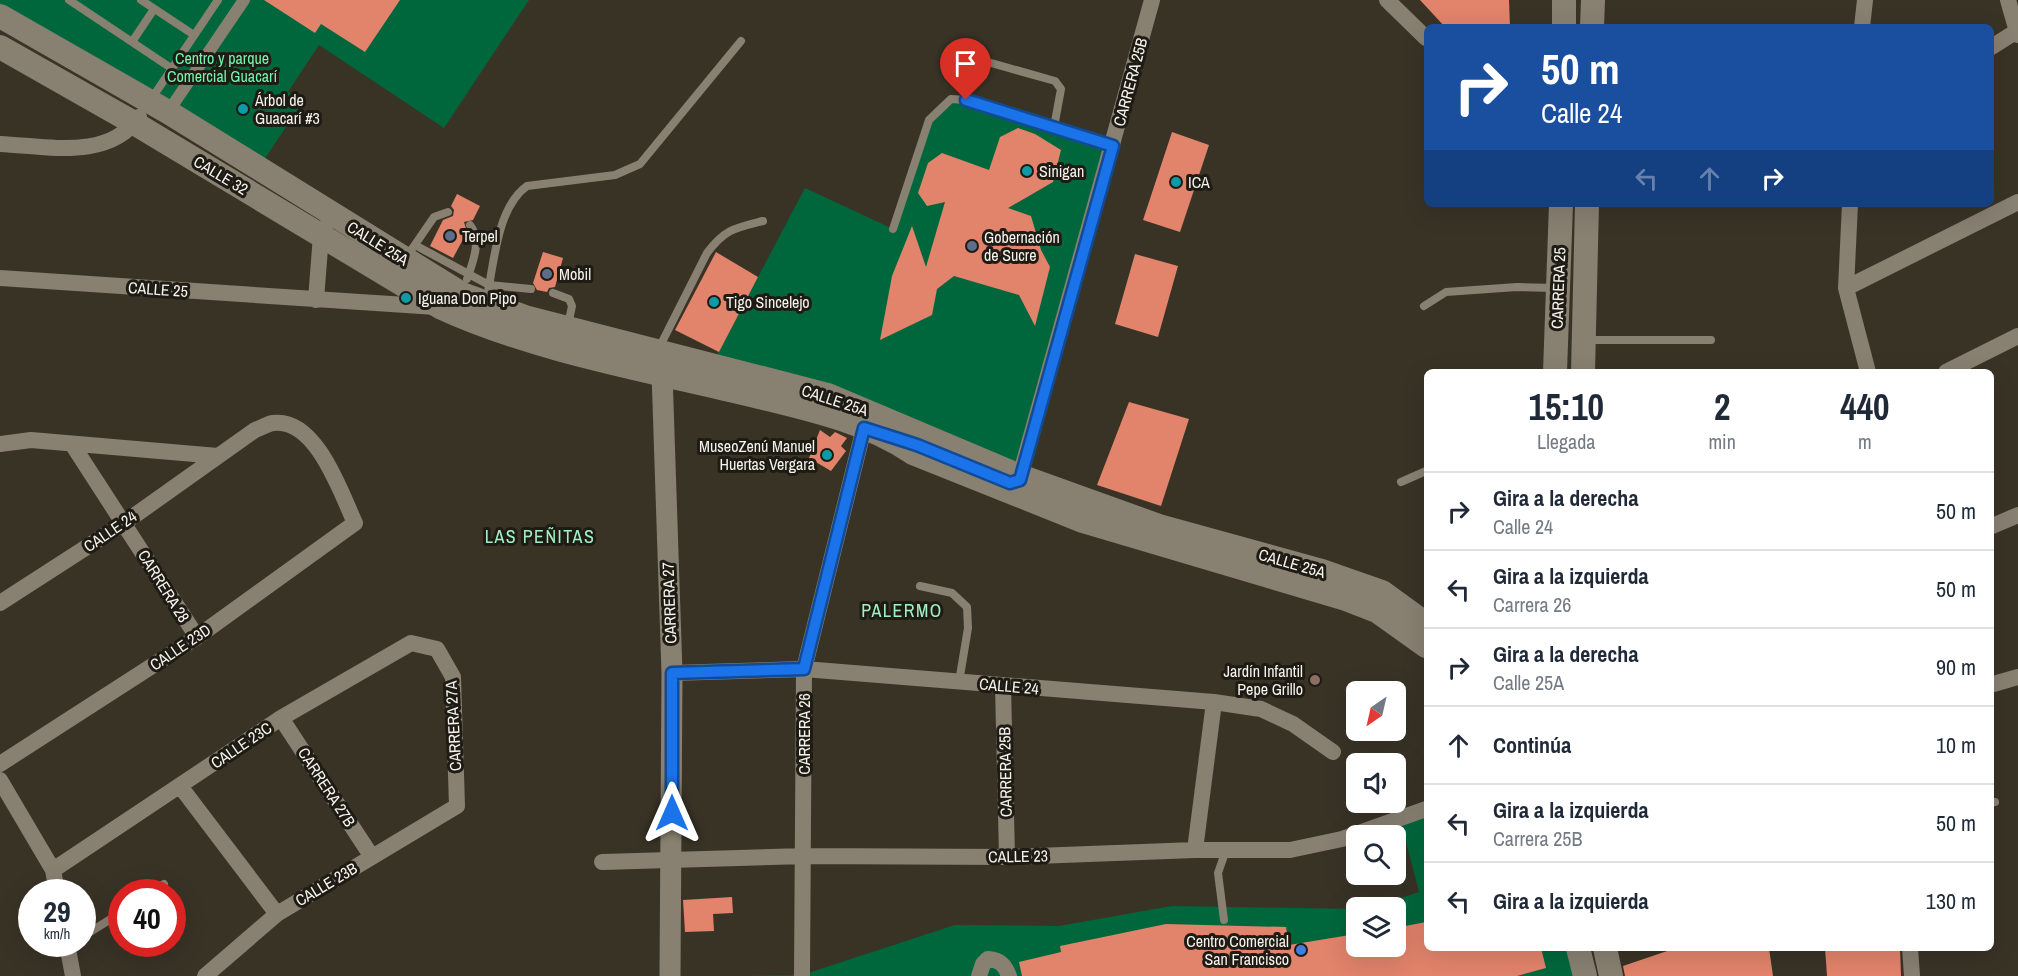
<!DOCTYPE html>
<html lang="es">
<head>
<meta charset="utf-8">
<style>
	:root { --surface:#fff; --page:#f2f2f3; --text:#1f2937; --muted:#747a83; --line:#e0e1e3 }
	body { margin:0; font-family:"Archivo Narrow",sans-serif; background:var(--page); color:var(--text); height:100vh; display:flex; flex-direction:column; font-size:22px; white-space:nowrap }
	* { box-sizing:border-box; margin:0 }
	p { font-size:20px; color:var(--muted) }
	.icon { flex:none; width:33px; height:33px; fill:none; stroke:currentColor; stroke-width:2; stroke-linecap:round; stroke-linejoin:round }
	.map { position:relative; flex:1; overflow:hidden }
	.drawer { position:absolute; left:1424px; top:369px; width:570px; height:582px; display:flex; flex-direction:column; background:var(--surface); border-radius:9px; box-shadow:0 6px 24px #0002 }
	.drawer>* { flex:none }
	.guide { position:absolute; left:1424px; top:24px; width:570px; height:183px; border-radius:9px; box-shadow:0 6px 24px #0002; background:#1a4fa0; color:#fff; overflow:hidden }
	.needle { width:39px; rotate:214deg }
	.fabs { position:absolute; left:1346px; top:681px; display:grid; gap:12px }
	.fabs a { display:grid; place-items:center; width:60px; height:60px; border-radius:9px; background:var(--surface); box-shadow:0 6px 24px #0002; font-size:30px }
	.speed { position:absolute; left:18px; top:879px; display:flex; gap:12px; font-size:30px; font-weight:700; text-align:center }
	.speed>* { display:grid; place-content:center; width:78px; height:78px; border-radius:50%; background:var(--surface); box-shadow:0 6px 24px #0002; line-height:1 }
	.speed small { font-size:15px; font-weight:400 }
	.speed .limit { border:9px solid #d22; background:#fff; color:#111 }
	.pin { position:absolute; display:grid; place-items:center; width:51px; height:51px; color:#fff; margin:-62px -26px; border-radius:50% 50% 50% 0; rotate:-45deg; box-shadow:0 0 6px #0007 }
	.pin .icon { rotate:45deg }
	.me { position:absolute; width:66px; margin:-33px; rotate:0deg; stroke-linejoin:round; filter:drop-shadow(0 0 4px #0008) }
	.turn { display:flex; align-items:center; gap:21px; height:126px; padding:0 18px; font-size:27px }
	.turn .icon { width:78px; height:78px; stroke-width:2.5 }
	.turn b { display:block; font-size:42px; line-height:51px }
	.lanes { display:flex; align-items:center; height:57px; padding:0 18px; background:#0003; justify-content:center; gap:30px; direction:ltr }
	.lanes .off { opacity:.35 }
	.eta { display:flex; justify-content:space-evenly; align-items:center; height:102px; text-align:center }
	.eta b { font-size:36px; font-weight:700; line-height:42px }
	ul { padding:0; list-style:none }
	li { display:flex; align-items:center; gap:18px; height:78px; padding:0 18px; border-top:2px solid var(--line) }
	li div { flex:1 }
	li b { display:block; font-size:22px }
	li em { font-style:normal }
	.map>svg:first-child { display:block }
</style>
</head>
<body>
<div class="map">
<svg width="2018" height="976" viewBox="0 0 2018 976">
	<rect width="100%" height="100%" fill="#393326"/>
	<!-- green -->
	<path fill="#00673c" d="M0,0H529L444,128L319,45L288,92L302,103L258,169L0,16Z
		M951,99L1113,146L1020,476L717,368L718,353L805,188L893,229L929,120Z
		M1426,809V948H1578L1585,976H744L802,975L955,925L1059,926L1172,906L1356,909V946H1395V908L1373,907L1419,892L1400,819Z"/>
	<!-- building -->
	<path fill="#e2836b" d="M264,0H400L365,52L321,24L315,33Z
		M1420,0H1509L1510,27H1445Z
		M1018,128L1035,134L1061,150L1053,182L1008,208L1031,216L1041,250L1050,267L1035,326L1019,295L954,276L937,289L932,315L880,340L892,276L912,226L926,267L945,202L927,206L918,193L928,163L942,153L989,170L1000,137Z
		M1172,132L1209,145L1180,232L1143,220Z
		M457,194L480,206L473,220L464,222L467,232L453,258L430,246L443,220L453,216L454,210L451,206Z
		M543,252L563,258L555,287L549,288L547,292L537,290L533,283Z
		M716,252L758,277L719,352L675,330Z
		M1135,254L1178,266L1158,337L1115,324Z
		M1129,402L1189,419L1161,506L1097,485Z
		M820,430L830,437L835,432L847,438L841,446L846,451L831,471L809,458Z
		M732,897L733,913L713,914L714,931L685,932L683,900Z
		M1426,922V948H1541L1546,968L1517,976H1022L1019,962L1061,952L1060,946L1166,924L1286,927L1289,945L1356,934V946H1395V928Z
		M1676,948H1769L1773,976H1625L1623,966Z
		M1825,948H1900L1901,976H1827Z"/>
	<g fill="none" stroke-linecap="round" stroke-linejoin="round">
		<!-- service -->
		<path stroke="#888172" stroke-width="8" d="M69,0L171,68
			M141,0L194,35
			M132,42L154,9
			M963,55L1055,81L1061,89L1054,127
			M150,101L218,0
			M893,229L929,120L951,99L966,100L1112,145
			M415,245L489,285L531,289
			M412,249L434,217L448,212
			M467,279C473,262 482,240 470,225
			M553,293L569,299L572,306L568,325
			M486,302C494,266 496,208 527,186L615,175L640,164L741,41
			M1424,306L1446,292L1517,287L1555,288
			M1585,340H1711
			M658,350L707,253C725,229 735,228 763,221
			M1401,482L1426,471
			M920,586L952,593L967,607L968,628L959,682
			M1990,803L1995,802
			M151,892L164,884
			M1224,920L1218,873L1226,850
			M82,937L122,912"/>
		<!-- pedestrian -->
		<path stroke="#888172" stroke-width="12" d="M168,112L244,0"/>
		<!-- minor -->
		<path stroke="#888172" stroke-width="16" d="M1387,0L1426,38
			M2008,0L2018,35
			M1862,27L1865,0
			M1990,48L2017,31
			M0,144C47,146 108,161 139,117
			M1850,204L1846,288L1868,372
			M0,278L436,307
			M1846,288L2018,202
			M316,300L321,235L325,227
			M1946,372L2018,336
			M0,444L31,440L218,456
			M72,444L197,637
			M1020,476L1152,0
			M1990,527L2018,515
			M0,603L124,523L255,430C261,428 267,424 273,423C316,417 341,493 355,523L197,637L0,764
			M672,673L804,669L1214,702L1261,709L1293,724L1333,752
			M1990,685L2018,677
			M1003,686L1007,857
			M281,718L372,857
			M0,780L53,870L57,892
			M180,786L277,914
			M1195,850L1214,702
			M602,862L804,856L1007,857L1195,850H1290L1342,839L1426,809
			M53,870L281,718L411,643L437,649L453,677L457,806L277,914L205,976
			M67,944L73,976
			M1910,948L1912,976
			M802,975L804,669L864,428
			M979,976L983,964L988,959C1000,960 1005,965 1009,976"/>
		<!-- tertiary -->
		<path stroke="#888172" stroke-width="21" d="M662,373L672,673L670,976"/>
		<!-- secondary -->
		<path stroke="#888172" stroke-width="24" d="M0,16L168,112L462,294L525,317L828,395L1020,476L1159,526L1322,571L1382,592L1426,624
			M1564,27V0
			M1592,27L1593,0
			M0,47L134,123L440,307C533,350 647,370 747,394C804,408 864,420 913,453L1083,521L1346,599L1377,611L1426,646
			M1555,372L1561,204
			M1583,372L1587,204
			M1578,948L1585,976
			M1605,948L1611,976"/>
	</g>
	<g fill="none" stroke-linecap="round" stroke-linejoin="round">
		<!-- route casing -->
		<g stroke="#114b97" stroke-width="15">
			<path id="route" d="M672,813V673L804,669L864,428L917,445L1010,483L1020,480L1113,146L966,100"/>
		</g>
		<!-- route -->
		<use href="#route" stroke="#1a73e8" stroke-width="10"/>
	</g>
	<!-- markers -->
	<g fill="#0f9aa8" stroke="#1e1b15" stroke-width="2">
		<circle cx="243" cy="109" r="6"/>
		<circle cx="1027" cy="171" r="6"/>
		<circle cx="1176" cy="182" r="6"/>
		<circle cx="406" cy="298" r="6"/>
		<circle cx="714" cy="302" r="6"/>
		<circle cx="827" cy="455" r="6"/>
	</g>
	<g fill="#5c6f8a" stroke="#1e1b15" stroke-width="2">
		<circle cx="450" cy="236" r="6"/>
		<circle cx="972" cy="246" r="6"/>
		<circle cx="547" cy="274" r="6"/>
	</g>
	<circle fill="#8d6e63" stroke="#1e1b15" stroke-width="2" cx="1315" cy="680" r="6"/>
	<circle fill="#3f7fe0" stroke="#1e1b15" stroke-width="2" cx="1301" cy="950" r="6"/>
	<g text-anchor="middle" dominant-baseline="central" stroke-width="6" stroke-linejoin="round" paint-order="stroke">
		<!-- park labels -->
		<g font-size="16" fill="#75f5ad" stroke="#1e1b15">
			<text x="222" y="58">Centro y parque<tspan x="222" dy="18">Comercial Guacarí</tspan></text>
		</g>
		<!-- street labels -->
		<g font-size="16" fill="#f7f2ea" stroke="#1e1b15">
			<text transform="translate(1130 82) rotate(-75)">CARRERA 25B</text>
			<text transform="translate(221 175) rotate(31)">CALLE 32</text>
			<text transform="translate(378 243) rotate(32)">CALLE 25A</text>
			<text transform="translate(1558 288) rotate(-88)">CARRERA 25</text>
			<text transform="translate(158 289) rotate(4)">CALLE 25</text>
			<text transform="translate(835 400) rotate(18)">CALLE 25A</text>
			<text transform="translate(110 531) rotate(-34)">CALLE 24</text>
			<text transform="translate(1292 563) rotate(16)">CALLE 25A</text>
			<text transform="translate(164 586) rotate(58)">CARRERA 28</text>
			<text transform="translate(669 603) rotate(-92)">CARRERA 27</text>
			<text transform="translate(180 647) rotate(-34)">CALLE 23D</text>
			<text transform="translate(1009 686) rotate(5)">CALLE 24</text>
			<text transform="translate(453 726) rotate(-93)">CARRERA 27A</text>
			<text transform="translate(804 734) rotate(-90)">CARRERA 26</text>
			<text transform="translate(241 745) rotate(-34)">CALLE 23C</text>
			<text transform="translate(1005 772) rotate(-91)">CARRERA 25B</text>
			<text transform="translate(327 787) rotate(57)">CARRERA 27B</text>
			<text transform="translate(1018 856) rotate(-1)">CALLE 23</text>
			<text transform="translate(326 884) rotate(-31)">CALLE 23B</text>
		</g>
		<!-- poi labels -->
		<g font-size="16" fill="#f7f2ea" stroke="#1e1b15" text-anchor="start">
			<text x="255" y="100">Árbol de<tspan x="255" dy="18">Guacarí #3</tspan></text>
			<text x="1039" y="171">Sinigan</text>
			<text x="1188" y="182">ICA</text>
			<text x="462" y="236">Terpel</text>
			<text x="984" y="237">Gobernación<tspan x="984" dy="18">de Sucre</tspan></text>
			<text x="559" y="274">Mobil</text>
			<text x="418" y="298">Iguana Don Pipo</text>
			<text x="726" y="302">Tigo Sincelejo</text>
			<text x="815" y="446" text-anchor="end">MuseoZenú Manuel<tspan x="815" dy="18">Huertas Vergara</tspan></text>
			<text x="1303" y="671" text-anchor="end">Jardín Infantil<tspan x="1303" dy="18">Pepe Grillo</tspan></text>
			<text x="1289" y="941" text-anchor="end">Centro Comercial<tspan x="1289" dy="18">San Francisco</tspan></text>
		</g>
		<!-- neighbourhood labels -->
		<g font-size="18" letter-spacing="1.5" fill="#a1f0c3" stroke="#1e1b15">
			<text x="540" y="536">LAS PEÑITAS</text>
			<text x="902" y="610">PALERMO</text>
		</g>
	</g>
</svg>
<div class="fabs">
<a><svg class="needle" viewBox="-14 -14 28 28"><path d="M0-13l5 13h-10z" fill="#e53935"/><path d="M0 13l5-13h-10z" fill="#747a83"/></svg></a>
<a><svg class="icon" aria-label="sound" viewBox="0 0 24 24"><path d="M4 9h4l5-4v14l-5-4H4zM17 9q2 3 0 6"/></svg></a>
<a><svg class="icon" aria-label="search" viewBox="0 0 24 24"><circle cx="10" cy="10" r="6"/><path d="M15 15l6 6"/></svg></a>
<a><svg class="icon" aria-label="layers" viewBox="0 0 24 24"><path d="M12 4l9 5-9 5-9-5zM3 14l9 5 9-5"/></svg></a>
</div>
<div class="speed"><div>29<small>km/h</small></div><div class="limit">40</div></div>
<div class="pin" style="left:966px;top:100px;background:#d93025"><svg class="icon" aria-label="arrive" viewBox="0 0 24 24"><path d="M6 21V4h12l-3 4 3 4H6"/></svg></div>
<svg class="me" style="left:672px;top:813px" viewBox="-20 -20 40 40"><path d="M0-17L14 15 0 8-14 15z" fill="#1a73e8" stroke="#fff" stroke-width="4"/></svg>
<div class="guide">
<div class="turn"><svg class="icon" aria-label="right" viewBox="0 0 24 24"><path d="M7 20v-9h11M14 6l5 5-5 5"/></svg><div><b>50 m</b>Calle 24</div></div>
<div class="lanes"><svg class="icon off" aria-label="left" viewBox="0 0 24 24"><path d="M17 20v-9H6M10 6l-5 5 5 5"/></svg><svg class="icon off" aria-label="ahead" viewBox="0 0 24 24"><path d="M12 20V5M6 11l6-6 6 6"/></svg><svg class="icon" aria-label="right" viewBox="0 0 24 24"><path d="M7 20v-9h11M14 6l5 5-5 5"/></svg></div>
</div>
<section class="drawer">
<div class="eta">
<div><b>15:10</b><p>Llegada</p></div>
<div><b>2</b><p>min</p></div>
<div><b>440</b><p>m</p></div>
</div>
<ul>
<li><svg class="icon" aria-label="right" viewBox="0 0 24 24"><path d="M7 20v-9h11M14 6l5 5-5 5"/></svg><div><b>Gira a la derecha</b><p>Calle 24</p></div><em>50 m</em></li>
<li><svg class="icon" aria-label="left" viewBox="0 0 24 24"><path d="M17 20v-9H6M10 6l-5 5 5 5"/></svg><div><b>Gira a la izquierda</b><p>Carrera 26</p></div><em>50 m</em></li>
<li><svg class="icon" aria-label="right" viewBox="0 0 24 24"><path d="M7 20v-9h11M14 6l5 5-5 5"/></svg><div><b>Gira a la derecha</b><p>Calle 25A</p></div><em>90 m</em></li>
<li><svg class="icon" aria-label="ahead" viewBox="0 0 24 24"><path d="M12 20V5M6 11l6-6 6 6"/></svg><div><b>Continúa</b></div><em>10 m</em></li>
<li><svg class="icon" aria-label="left" viewBox="0 0 24 24"><path d="M17 20v-9H6M10 6l-5 5 5 5"/></svg><div><b>Gira a la izquierda</b><p>Carrera 25B</p></div><em>50 m</em></li>
<li><svg class="icon" aria-label="left" viewBox="0 0 24 24"><path d="M17 20v-9H6M10 6l-5 5 5 5"/></svg><div><b>Gira a la izquierda</b></div><em>130 m</em></li>
</ul>
</section>
</div>
</body>
</html>
